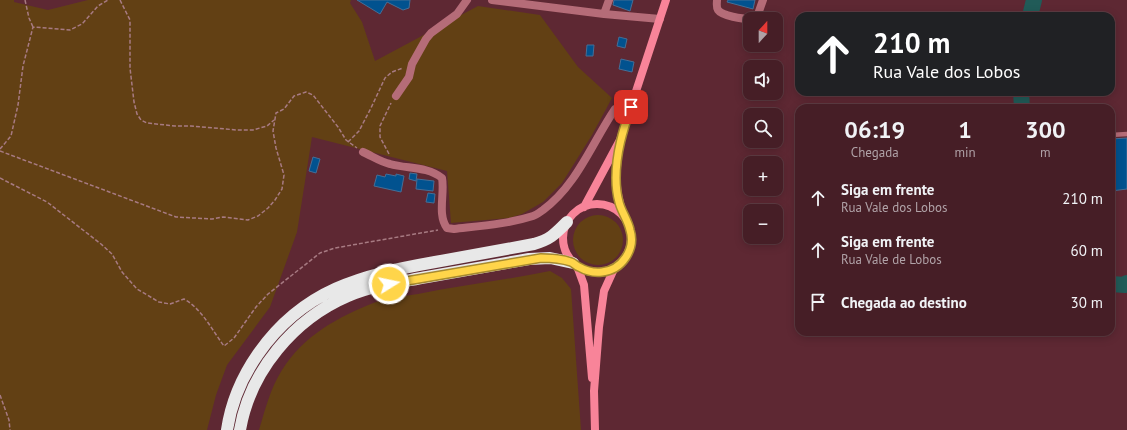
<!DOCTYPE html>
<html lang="pt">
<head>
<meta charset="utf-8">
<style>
	:root { --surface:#461e26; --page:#4d272e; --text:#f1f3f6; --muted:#b0a2a7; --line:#5e3c43 }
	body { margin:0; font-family:"PT Sans",sans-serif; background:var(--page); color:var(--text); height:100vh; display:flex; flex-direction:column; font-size:15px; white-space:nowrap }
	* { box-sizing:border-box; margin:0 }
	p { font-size:13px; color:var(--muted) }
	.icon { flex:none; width:22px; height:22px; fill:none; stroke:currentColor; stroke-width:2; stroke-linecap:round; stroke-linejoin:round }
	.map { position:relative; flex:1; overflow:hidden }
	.details { position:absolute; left:795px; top:104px; width:320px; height:232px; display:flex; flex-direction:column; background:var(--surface); border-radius:12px; box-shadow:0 2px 10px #0003,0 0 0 1px var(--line) }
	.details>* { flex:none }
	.top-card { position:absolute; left:795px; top:12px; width:320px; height:84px; border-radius:12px; box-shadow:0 2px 10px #0003,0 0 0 1px var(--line); background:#202124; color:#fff; overflow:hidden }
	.needle { width:26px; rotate:21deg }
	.fabs { position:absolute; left:743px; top:12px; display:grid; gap:8px }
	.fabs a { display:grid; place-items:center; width:40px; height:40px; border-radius:8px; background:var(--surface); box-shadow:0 2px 10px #0003,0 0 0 1px var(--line); font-size:20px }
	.pin { position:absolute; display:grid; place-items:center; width:34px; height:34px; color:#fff; margin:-17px; border-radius:8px; box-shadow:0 2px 6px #0006 }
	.me { position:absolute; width:44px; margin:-22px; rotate:80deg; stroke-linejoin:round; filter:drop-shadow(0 0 3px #0008) }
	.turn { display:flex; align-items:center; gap:14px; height:84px; padding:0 12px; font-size:18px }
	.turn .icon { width:52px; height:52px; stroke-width:2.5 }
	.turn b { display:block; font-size:28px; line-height:34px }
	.eta { display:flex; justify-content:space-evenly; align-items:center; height:68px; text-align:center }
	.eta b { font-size:24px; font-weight:700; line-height:28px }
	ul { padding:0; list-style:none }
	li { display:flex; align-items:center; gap:12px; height:52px; padding:0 12px }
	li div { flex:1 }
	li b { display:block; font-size:15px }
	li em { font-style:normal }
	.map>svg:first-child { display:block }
</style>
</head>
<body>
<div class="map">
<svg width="1127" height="430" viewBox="0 0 1127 430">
	<rect width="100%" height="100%" fill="#5e2833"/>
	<!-- green -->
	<path fill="#624014" d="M0,0H14V2L48,10L88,0H351L350,3L362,22L375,61L478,6L540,15L578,67L612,98L592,135L562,183L543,202L522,214L509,218L451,223L447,171L312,137L297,232L270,307L227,365L216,395L207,430H0Z
		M573 240a25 25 0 1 1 50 0a25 25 0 1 1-50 0Z
		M550,271L562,278L571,289L581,430H259C265,410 270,389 282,370C304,335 338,317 376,302C389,297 404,296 418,294C462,285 506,280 550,271Z"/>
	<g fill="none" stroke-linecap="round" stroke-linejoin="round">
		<!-- river -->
		<path stroke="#215b58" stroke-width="16" d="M1030,16L1034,0
			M1021,92L1022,108
			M1111,284L1125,285L1127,283"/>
	</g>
	<!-- building -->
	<path fill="#01528f" stroke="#456e96" d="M357,0H410L409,8L403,10L387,2L380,14Z
		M614,0H633L630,11L613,5Z
		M728,0H755L753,9L727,2Z
		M619,37L627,39L625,48L617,46Z
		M587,45H594L593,56H586Z
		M621,59L634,62L632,72L619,69Z
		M1127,138V189L1111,191V139Z
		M313,157L320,159L316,173L309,171Z
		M410,173L417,174L416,181L409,179Z
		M386,174L396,176V174L404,176L401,192L374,186L377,175L385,177Z
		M417,179L434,181L433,191L416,189Z
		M428,193L435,194L434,203L426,202Z"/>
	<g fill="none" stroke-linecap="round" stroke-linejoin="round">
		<!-- path -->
		<path stroke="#a77a82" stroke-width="1.5" stroke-dasharray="4 2" stroke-linecap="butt" d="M25,0L29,18L33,27
			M120,0L130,20V68L134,102L137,114L141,120L147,123L175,126H191L237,130H253L267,126L274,120
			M348,142L359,131L371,108L385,78L392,72L403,68
			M0,149L11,136L18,105L23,66L33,27L70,30L82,24L98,6L108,0
			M0,151L176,217L212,219L223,217L248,220L258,216L268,208L275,200L282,189L284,175L276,148L273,131L276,113L284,109L294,96L306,92L313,95L338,127L346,140L357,148
			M389,154L380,137V126L391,103
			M0,178L47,202L101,244L112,254L122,272L137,289L159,302L170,304L184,299C202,309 212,330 224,346L234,338L256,307L268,294L320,253L335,248L438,230
			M0,395L9,420L10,430"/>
		<!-- service -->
		<path stroke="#b56c78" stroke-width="4.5" d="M1111,135L1127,134"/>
		<!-- minor -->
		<path stroke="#b56c78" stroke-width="8" d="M492,0L604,14L660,19
			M717,0C717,3 716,7 718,10C722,16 743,19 750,19
			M604,14L609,0
			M751,19H754L758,14L763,0
			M396,96L409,77L412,64L426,39L431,33L457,14L467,0
			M363,152C372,156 381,162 390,164C407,169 427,166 442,178C445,193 437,215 447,228L454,229C480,226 508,224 533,216C536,215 540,212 543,210C577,185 592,143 615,109L631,107"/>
		<!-- secondary -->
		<path stroke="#f88499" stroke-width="8" d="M619,146C616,172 614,191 624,215
			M563 238a34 34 0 1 1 68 0a34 34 0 1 1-68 0Z
			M584,207L620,140L666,0
			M577,266L584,285L592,378
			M595,430L594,391L599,327L604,291L614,269"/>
		<!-- motorway -->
		<path stroke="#e8e8e8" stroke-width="12" d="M227,430C231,403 242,377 258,354C303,289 362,275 435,262C468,256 501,250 534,244C551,239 555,234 567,222
			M240,430C250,371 294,319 348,296C373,285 401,282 427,277C461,271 495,265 529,259L550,258L573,263"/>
	</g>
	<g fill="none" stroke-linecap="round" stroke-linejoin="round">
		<!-- route casing -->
		<g stroke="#a68a30" stroke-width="10">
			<path id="route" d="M389,284L541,258C551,258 562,259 571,262C574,263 576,266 579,267C586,271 594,273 602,272C622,270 636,249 630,230C628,220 621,211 619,202C617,195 616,185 616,178C616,153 623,130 631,107"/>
		</g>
		<!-- route -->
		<use href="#route" stroke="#ffd54a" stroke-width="7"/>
	</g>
</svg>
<div class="fabs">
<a><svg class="needle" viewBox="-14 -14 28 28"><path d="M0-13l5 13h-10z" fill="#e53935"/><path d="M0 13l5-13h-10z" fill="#b0a2a7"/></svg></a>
<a><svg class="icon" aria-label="sound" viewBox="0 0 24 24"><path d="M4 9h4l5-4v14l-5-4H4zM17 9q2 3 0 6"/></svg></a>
<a><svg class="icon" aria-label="search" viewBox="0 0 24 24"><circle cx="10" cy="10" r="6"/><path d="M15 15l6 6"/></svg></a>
<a>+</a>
<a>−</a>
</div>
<div class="pin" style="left:631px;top:107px;background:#d93025"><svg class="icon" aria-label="arrive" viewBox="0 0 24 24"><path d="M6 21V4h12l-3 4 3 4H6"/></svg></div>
<svg class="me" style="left:389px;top:284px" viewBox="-20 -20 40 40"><circle r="17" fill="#ffd54a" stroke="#fff" stroke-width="3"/><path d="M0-11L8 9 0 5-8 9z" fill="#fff"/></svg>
<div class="top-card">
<div class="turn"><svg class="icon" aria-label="ahead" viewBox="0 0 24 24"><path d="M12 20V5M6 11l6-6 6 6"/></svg><div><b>210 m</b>Rua Vale dos Lobos</div></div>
</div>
<section class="details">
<div class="eta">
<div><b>06:19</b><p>Chegada</p></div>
<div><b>1</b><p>min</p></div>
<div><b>300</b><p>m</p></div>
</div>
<ul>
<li><svg class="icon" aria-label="ahead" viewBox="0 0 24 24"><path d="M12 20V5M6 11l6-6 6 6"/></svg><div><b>Siga em frente</b><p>Rua Vale dos Lobos</p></div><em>210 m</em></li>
<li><svg class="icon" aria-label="ahead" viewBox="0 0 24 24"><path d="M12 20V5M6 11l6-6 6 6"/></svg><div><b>Siga em frente</b><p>Rua Vale de Lobos</p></div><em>60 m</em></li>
<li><svg class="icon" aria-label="arrive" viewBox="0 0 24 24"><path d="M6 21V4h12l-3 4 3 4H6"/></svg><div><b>Chegada ao destino</b></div><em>30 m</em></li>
</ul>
</section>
</div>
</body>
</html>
